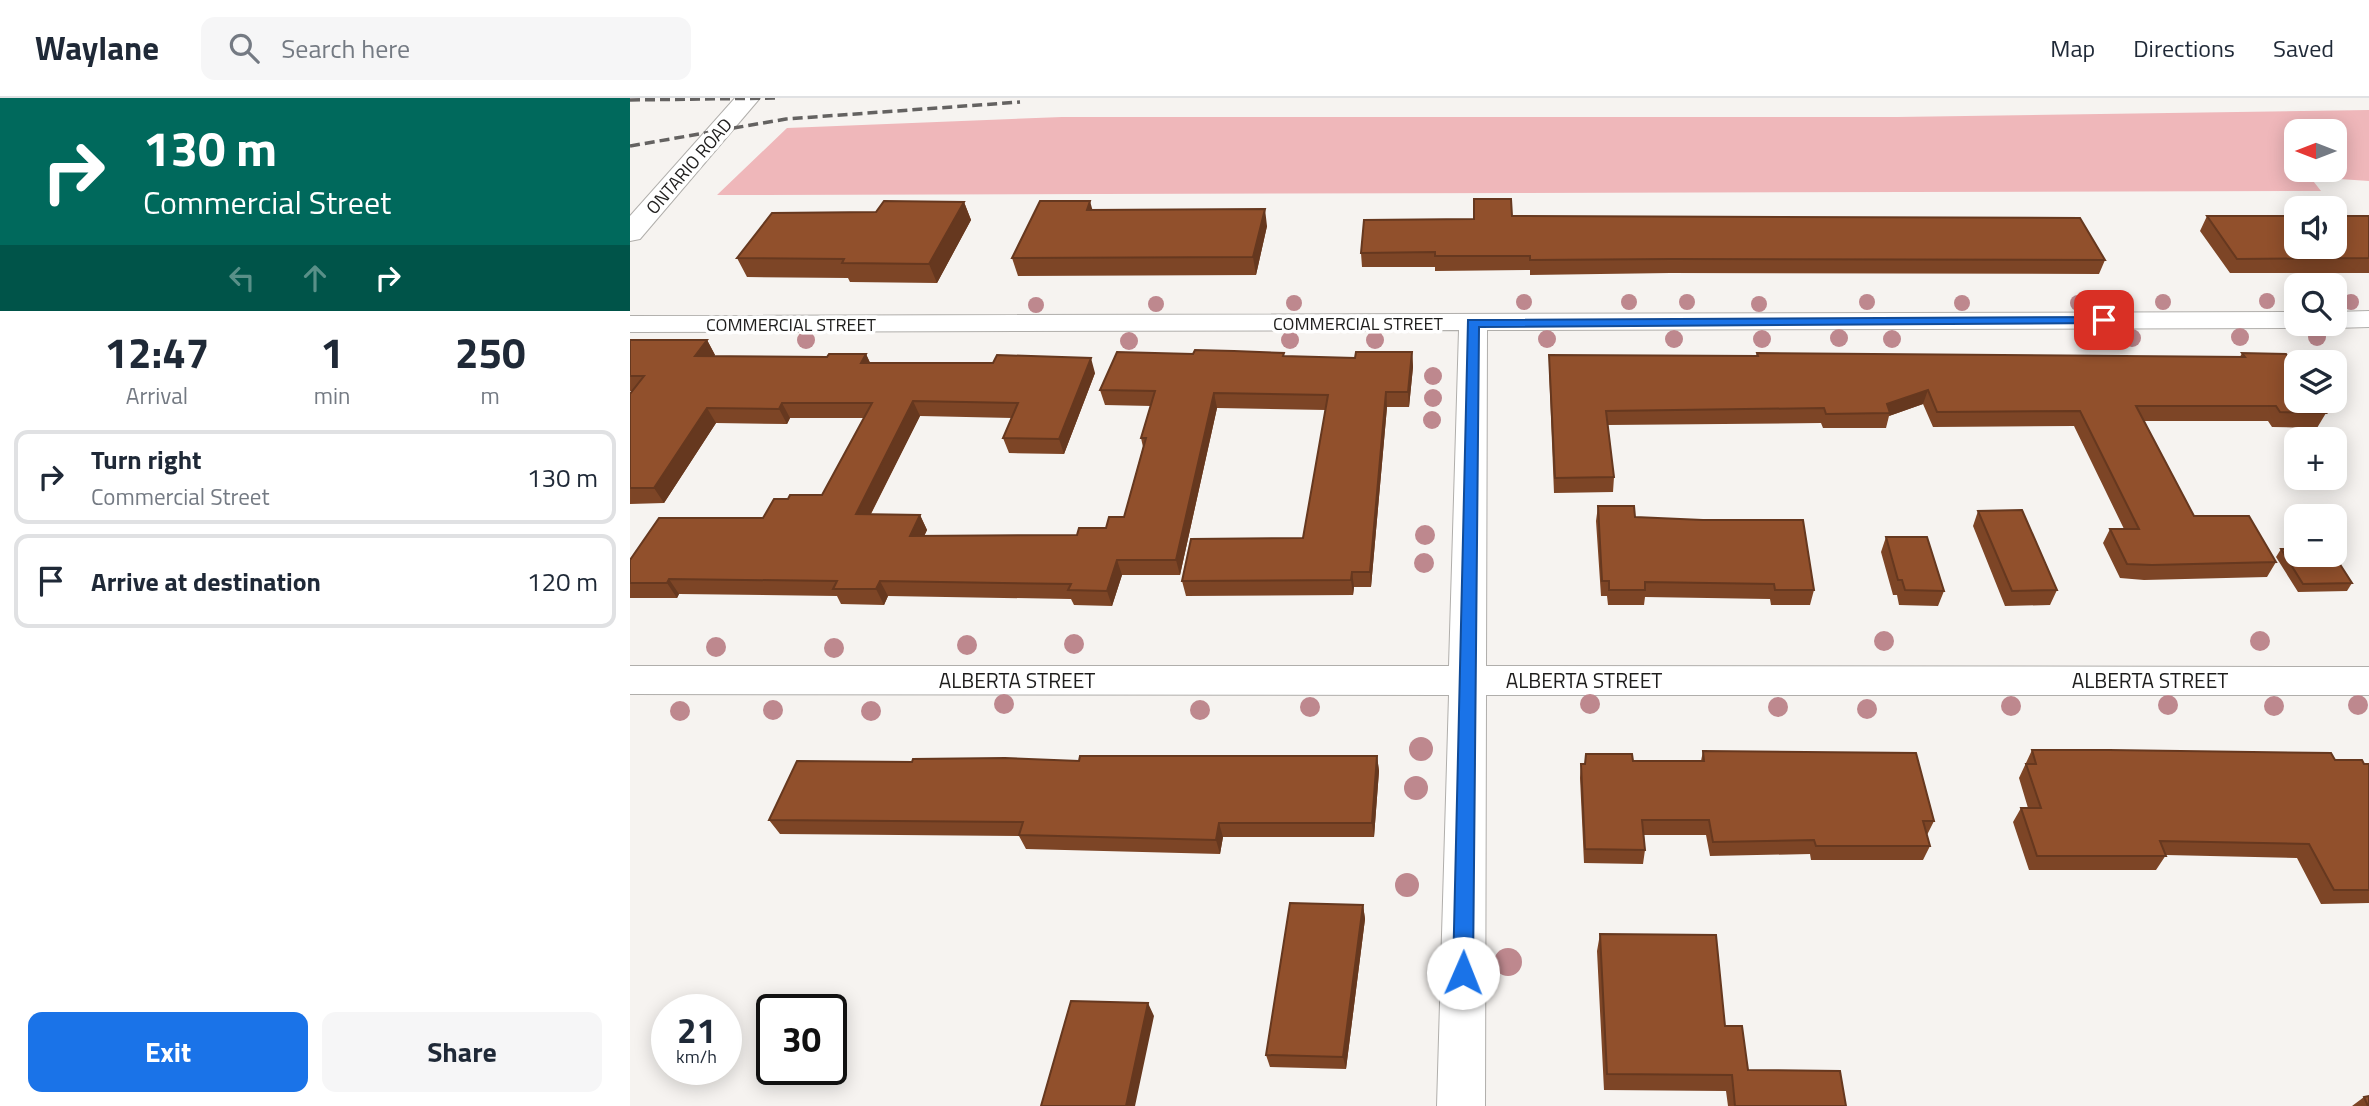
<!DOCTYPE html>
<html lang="en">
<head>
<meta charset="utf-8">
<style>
	:root { --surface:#fff; --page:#f6f6f7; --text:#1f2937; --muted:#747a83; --line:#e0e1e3; --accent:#1a73e8 }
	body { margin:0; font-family:"Titillium Web",sans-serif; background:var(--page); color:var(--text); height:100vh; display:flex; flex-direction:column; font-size:26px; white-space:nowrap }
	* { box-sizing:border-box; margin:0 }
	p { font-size:23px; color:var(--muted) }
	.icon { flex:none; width:38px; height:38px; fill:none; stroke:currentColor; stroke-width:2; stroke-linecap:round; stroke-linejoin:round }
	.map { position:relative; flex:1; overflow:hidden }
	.panel { display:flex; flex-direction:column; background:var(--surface); width:630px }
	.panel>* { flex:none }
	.hud { background:#00695c; color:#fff; overflow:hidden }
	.needle { width:46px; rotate:270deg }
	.tools { position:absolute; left:1654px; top:21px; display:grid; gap:14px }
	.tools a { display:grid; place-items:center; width:63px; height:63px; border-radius:14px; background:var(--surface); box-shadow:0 4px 18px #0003; font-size:35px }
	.speed { position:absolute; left:21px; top:896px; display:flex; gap:14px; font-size:35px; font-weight:700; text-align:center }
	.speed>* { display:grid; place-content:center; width:91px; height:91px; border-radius:50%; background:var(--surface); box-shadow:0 4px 18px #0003; line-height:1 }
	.speed small { font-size:18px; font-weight:400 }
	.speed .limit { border:4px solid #111; border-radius:10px; background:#fff; color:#111 }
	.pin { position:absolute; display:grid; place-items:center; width:60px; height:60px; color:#fff; margin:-30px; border-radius:14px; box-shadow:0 4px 10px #0006 }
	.me { position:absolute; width:77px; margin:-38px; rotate:1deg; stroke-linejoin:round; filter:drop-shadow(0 0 5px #0008) }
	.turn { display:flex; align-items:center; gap:24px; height:147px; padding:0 28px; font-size:32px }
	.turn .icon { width:91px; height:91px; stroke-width:2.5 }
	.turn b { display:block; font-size:49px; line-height:60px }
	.lanes { display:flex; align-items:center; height:66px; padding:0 28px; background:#0003; justify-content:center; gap:35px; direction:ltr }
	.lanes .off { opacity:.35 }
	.eta { display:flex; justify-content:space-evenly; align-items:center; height:119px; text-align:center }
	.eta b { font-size:42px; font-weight:700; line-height:49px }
	.action { display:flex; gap:14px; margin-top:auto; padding:14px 28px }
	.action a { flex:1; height:80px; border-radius:14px; background:var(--accent); color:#fff; font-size:28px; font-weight:700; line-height:80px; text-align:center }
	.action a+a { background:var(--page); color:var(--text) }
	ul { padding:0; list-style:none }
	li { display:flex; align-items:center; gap:21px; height:94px; margin:0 14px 10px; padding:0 14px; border:4px solid var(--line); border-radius:14px }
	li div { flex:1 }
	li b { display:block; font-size:26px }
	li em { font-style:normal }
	header { display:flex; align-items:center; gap:42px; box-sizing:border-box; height:98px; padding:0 35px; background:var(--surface); border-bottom:2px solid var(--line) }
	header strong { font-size:33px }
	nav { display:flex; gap:38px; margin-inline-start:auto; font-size:24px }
	.search { width:490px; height:63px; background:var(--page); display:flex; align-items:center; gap:18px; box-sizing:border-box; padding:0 24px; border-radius:14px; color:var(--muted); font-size:26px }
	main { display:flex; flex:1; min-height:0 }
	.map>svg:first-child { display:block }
</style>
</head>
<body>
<header>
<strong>Waylane</strong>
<div class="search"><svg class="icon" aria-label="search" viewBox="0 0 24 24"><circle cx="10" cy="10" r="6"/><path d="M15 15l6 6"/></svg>Search here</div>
<nav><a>Map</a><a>Directions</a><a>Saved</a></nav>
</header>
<main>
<section class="panel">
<div class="hud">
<div class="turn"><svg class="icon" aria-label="right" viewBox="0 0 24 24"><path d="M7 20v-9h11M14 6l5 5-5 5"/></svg><div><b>130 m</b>Commercial Street</div></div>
<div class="lanes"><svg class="icon off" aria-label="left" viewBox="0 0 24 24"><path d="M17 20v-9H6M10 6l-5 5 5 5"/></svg><svg class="icon off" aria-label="ahead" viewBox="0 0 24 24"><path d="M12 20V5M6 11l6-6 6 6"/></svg><svg class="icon" aria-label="right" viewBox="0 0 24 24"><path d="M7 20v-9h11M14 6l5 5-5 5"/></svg></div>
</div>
<div class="eta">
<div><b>12:47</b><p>Arrival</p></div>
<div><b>1</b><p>min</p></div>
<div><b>250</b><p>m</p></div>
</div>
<ul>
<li><svg class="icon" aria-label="right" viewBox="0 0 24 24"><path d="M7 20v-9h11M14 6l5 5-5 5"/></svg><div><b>Turn right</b><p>Commercial Street</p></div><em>130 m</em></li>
<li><svg class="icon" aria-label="arrive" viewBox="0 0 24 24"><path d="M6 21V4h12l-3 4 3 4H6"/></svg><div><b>Arrive at destination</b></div><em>120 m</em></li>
</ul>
<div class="action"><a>Exit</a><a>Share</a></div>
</section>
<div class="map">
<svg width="1739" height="1008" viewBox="0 0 1739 1008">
	<rect width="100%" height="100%" fill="#f6f3f0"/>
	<!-- green -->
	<path fill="#efb7ba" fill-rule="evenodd" d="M1739,12V83L1680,79L1691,93L87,97L157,30L432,19H1267ZM1666,33H1704V72H1666Z"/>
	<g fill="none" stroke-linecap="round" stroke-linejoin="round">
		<!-- street casing -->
		<g stroke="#b0aeab" stroke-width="2">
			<path id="street" d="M1739,213V229L1704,230L1693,226H1704V214Z
				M1666,214V226H1677L1676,228L1666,230L857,232L856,568L1739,569V597H856L855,1008H807L819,597L0,596V568H819L829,232L0,234V218Z"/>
		</g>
		<!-- secondary casing -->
		<g stroke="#b0aeab" stroke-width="2">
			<path id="secondary" d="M105,0H130L10,141L0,143V118Z"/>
		</g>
		<!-- street -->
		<use href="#street" fill="#fff" fill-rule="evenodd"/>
		<!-- secondary -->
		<use href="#secondary" fill="#fff" fill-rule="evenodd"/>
		<!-- rail -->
		<path stroke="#646261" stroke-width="3.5" stroke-dasharray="10 5" stroke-linecap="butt" d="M0,2L150,0
			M0,48L156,21L390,4"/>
	</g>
	<!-- trees -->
	<g fill="#be888e">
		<circle cx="1637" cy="203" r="8"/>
		<circle cx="894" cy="204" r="8"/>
		<circle cx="999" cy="204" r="8"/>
		<circle cx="1057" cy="204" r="8"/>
		<circle cx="1237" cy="204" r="8"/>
		<circle cx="1533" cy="204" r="8"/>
		<circle cx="1721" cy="204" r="8"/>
		<circle cx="664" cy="205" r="8"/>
		<circle cx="1332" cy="205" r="8"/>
		<circle cx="1448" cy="205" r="8"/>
		<circle cx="526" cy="206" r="8"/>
		<circle cx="1129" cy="206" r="8"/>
		<circle cx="406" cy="207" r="8"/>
		<circle cx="1610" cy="239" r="9"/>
		<circle cx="1687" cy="239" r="9"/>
		<circle cx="1209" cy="240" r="9"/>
		<circle cx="1502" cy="240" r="9"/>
		<circle cx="917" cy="241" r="9"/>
		<circle cx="1044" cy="241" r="9"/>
		<circle cx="1132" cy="241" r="9"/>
		<circle cx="1262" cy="241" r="9"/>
		<circle cx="176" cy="242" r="9"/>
		<circle cx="660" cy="242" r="9"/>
		<circle cx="745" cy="242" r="9"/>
		<circle cx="499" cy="243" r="9"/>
		<circle cx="803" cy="278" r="9"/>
		<circle cx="803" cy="300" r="9"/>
		<circle cx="802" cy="322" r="9"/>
		<circle cx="795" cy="437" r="10"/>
		<circle cx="794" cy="465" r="10"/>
		<circle cx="1254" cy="543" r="10"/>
		<circle cx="1630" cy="543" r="10"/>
		<circle cx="444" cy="546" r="10"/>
		<circle cx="337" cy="547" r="10"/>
		<circle cx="86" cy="549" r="10"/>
		<circle cx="204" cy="550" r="10"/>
		<circle cx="374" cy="606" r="10"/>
		<circle cx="960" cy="606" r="10"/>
		<circle cx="1538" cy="607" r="10"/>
		<circle cx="1728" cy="607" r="10"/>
		<circle cx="1381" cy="608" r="10"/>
		<circle cx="1644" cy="608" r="10"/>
		<circle cx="680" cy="609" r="10"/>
		<circle cx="1148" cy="609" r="10"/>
		<circle cx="1237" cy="611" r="10"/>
		<circle cx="143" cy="612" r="10"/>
		<circle cx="570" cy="612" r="10"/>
		<circle cx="50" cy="613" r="10"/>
		<circle cx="241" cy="613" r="10"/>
		<circle cx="791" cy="651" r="12"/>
		<circle cx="786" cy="690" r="12"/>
		<circle cx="777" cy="787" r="12"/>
		<circle cx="878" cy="864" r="14"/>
	</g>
	<!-- wall -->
	<path fill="#7d4526" d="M334,104L341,122L307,185L220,184L218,180L117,179L107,160L246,114Z
		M462,112L637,128L626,177L388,178L382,160Z
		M882,118L1475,162L1469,176L1040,175L900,177V172L805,173V169H732L731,155L844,121Z
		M1577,118H1739V175H1600L1570,133Z
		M0,242H77L85,257L84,258L197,259L236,256L240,265L465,275L434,356L379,355L373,340L382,320L290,318L241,416L290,417L297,432L294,438L447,437L476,430L494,419L513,349L511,340L521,308L475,307L470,292L655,258L725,260L782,254L783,269L779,309H757L741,489H724L723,497L556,498L552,483L673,440L696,312L587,310L550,477H492L482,508L444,507L441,501L258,498L254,507L211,506L207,498L49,496L47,500H0V462L133,420L158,401L192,397L234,320H160L157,326L86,325L34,405L0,406V296L3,293H0Z
		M1127,255L1610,259L1612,255L1696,315L1687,330L1642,329L1638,323H1514L1564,418L1646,464L1637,479L1514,482L1490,480L1473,445L1480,431H1494L1444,328L1303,329L1293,306L1259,318L1256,330H1193L1191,325L978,327L984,379L983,394L924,395L919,271V257L1126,258Z
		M968,408L1005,419L1184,492L1180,507H1141L1140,501L1015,499L1014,507H978L977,498H971L966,423Z
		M1348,413L1427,492L1420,507L1375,508L1343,428Z
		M1256,439L1314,493L1308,508L1269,507L1267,497H1263L1251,454Z
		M1651,451L1722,485L1717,493L1668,494L1646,459Z
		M1402,652L1705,662L1739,666V805L1691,806L1667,760L1536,757L1526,772H1399L1383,724L1391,710H1398L1389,680Z
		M1073,653L1304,723L1297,737L1300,748L1293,762H1181L1180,756L1080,758L1076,737H1014L1015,752L1013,766L954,765L950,680L951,666H955L956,656L1003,663H1071Z
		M747,658L749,673L744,739H593L590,756L396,751L389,738L150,736L139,722L282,664L449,663Z
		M733,807L735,821L716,971L640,969L636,957Z
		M970,836L1095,928L1118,972L1216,1008H1098L1096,993L974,992L967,853Z
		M1734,999L1739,1008H1722Z"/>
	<!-- shaded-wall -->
	<path fill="#66381f" d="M460,103L465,121L457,112Z
		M334,104L341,122L307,185L299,166Z
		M635,111L637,128L626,177L623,159Z
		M77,242L85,257L73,273L65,258Z
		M782,254L783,269L779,309L778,294Z
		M236,256L243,271L231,265Z
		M461,260L465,275L434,356L429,341Z
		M1298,292L1293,306L1259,318L1260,315L1257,306Z
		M756,294L757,309L741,489L740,474Z
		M584,295L587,310L550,477L546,462Z
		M283,303L290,318L233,431L226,416Z
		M152,305L160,320L157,326L149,311Z
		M77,310L86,325L34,405L24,390Z
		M290,417L297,432L287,453L280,438Z
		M487,462L492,477L482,508L477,493Z
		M722,474L724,489L723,497L721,482Z
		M39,481L49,496L47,500L37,485Z
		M250,483L258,498L254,507L246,491Z
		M747,658L749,673L744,739L742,725Z
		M589,725L593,739L590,756L586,742Z
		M733,807L735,821L716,971L713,959Z
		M518,905L524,918L505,1008H496Z"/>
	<!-- building -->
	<path fill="#91502c" stroke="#66381f" stroke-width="2" d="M844,101H881L882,118L1450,120L1475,162L1041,161L900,162V158H805V154L731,155L734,122L844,121Z
		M254,103L334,104L299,166L212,165L214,161L107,160L142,115L246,114Z
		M410,103H460L457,112L635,111L623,159L382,160Z
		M1577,118H1666V149H1704V118H1739V160L1607,161Z
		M0,242H77L65,258L197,259L199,256H236L231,265H363L367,257L461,260L429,341L373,340L388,305L283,303L226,416L290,417L280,438L447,437L449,430H476L479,419H494L516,340H511L525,293L470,292L487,254L563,256L565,252L604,253L654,255L653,258L725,260L726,254H782L778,294H756L740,474H722L721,482L552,483L561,441L673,440L698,297L584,295L546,462H487L477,493L438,492L441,486L250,483L246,491H203L207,483L39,481L37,485H0V462L29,420H133L144,401H158L160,397H192L242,305H152L149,311L77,310L24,390H0V296L14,278H0Z
		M1127,255L1615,259L1612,255L1656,256L1666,271V303H1688L1696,315L1650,314L1646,308H1506L1564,418H1619L1646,464L1522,467L1497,466L1480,431H1509L1450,313L1307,314L1298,292L1257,306L1260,315L1196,316L1194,310L976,313L984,379L925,380L919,257L1128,258Z
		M968,408H1004L1005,419L1073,422H1173L1184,492H1145L1144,486L1015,484V492H979V483H972Z
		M1392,412L1427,492L1382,493L1348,413Z
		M1256,439H1297L1314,493L1275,492L1272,482H1268Z
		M1651,451H1666V457H1704L1722,485L1673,486Z
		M1402,652H1479L1701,655L1705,662H1732L1734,666H1739V792H1704L1679,746L1530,743L1536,758H1407L1391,710H1411L1396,666H1406Z
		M1073,653L1286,655L1304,723H1293L1300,748H1186L1184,742L1083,744L1079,722H1012L1015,752L955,751L951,666H955L956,656H1002L1003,663H1074Z
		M450,658H747L742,725H589L586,742L389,737L393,724L139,722L167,663L282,664L283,661L375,660L449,663Z
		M660,805L733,807L713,959L636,957Z
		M970,836L1086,837L1095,928H1112L1118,972L1210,973L1216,1008H1105L1102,977L977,976Z
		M441,903L518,905L496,1008H411Z
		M1739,998V1008H1738L1734,999Z"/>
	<!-- route -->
	<path fill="#1a73e8" stroke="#114b97" stroke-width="2" d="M1474,219L1478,220V225L849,229L843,875L840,882L833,884L826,882L823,875L838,222Z"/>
	<g text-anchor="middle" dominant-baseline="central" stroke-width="7" stroke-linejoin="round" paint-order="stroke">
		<!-- far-street labels -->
		<g font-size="18" fill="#1e1d1c" stroke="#fff">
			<text transform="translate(59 68) rotate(-49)">ONTARIO ROAD</text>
			<text x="728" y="225">COMMERCIAL STREET</text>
			<text x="161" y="226">COMMERCIAL STREET</text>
		</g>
		<!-- street labels -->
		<g font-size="21" fill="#1e1d1c" stroke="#fff">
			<text x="387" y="582">ALBERTA STREET</text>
			<text x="954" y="582">ALBERTA STREET</text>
			<text x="1520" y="582">ALBERTA STREET</text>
		</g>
	</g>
</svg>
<div class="tools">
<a><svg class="needle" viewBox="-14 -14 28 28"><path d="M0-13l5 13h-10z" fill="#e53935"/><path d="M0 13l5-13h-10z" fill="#747a83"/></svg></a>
<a><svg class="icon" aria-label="sound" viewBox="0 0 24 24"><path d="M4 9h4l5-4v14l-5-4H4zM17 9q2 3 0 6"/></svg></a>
<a><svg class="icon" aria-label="search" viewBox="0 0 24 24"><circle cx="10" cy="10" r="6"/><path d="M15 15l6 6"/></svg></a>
<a><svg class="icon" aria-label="layers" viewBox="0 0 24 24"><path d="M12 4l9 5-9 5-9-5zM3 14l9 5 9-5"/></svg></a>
<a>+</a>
<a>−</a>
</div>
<div class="speed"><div>21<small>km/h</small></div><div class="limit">30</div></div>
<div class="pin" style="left:1474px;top:222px;background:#d93025"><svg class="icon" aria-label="arrive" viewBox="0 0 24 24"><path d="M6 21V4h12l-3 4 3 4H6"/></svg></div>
<svg class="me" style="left:833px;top:875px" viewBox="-20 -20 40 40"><circle r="19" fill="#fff"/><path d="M0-13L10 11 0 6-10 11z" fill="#1a73e8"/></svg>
</div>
</main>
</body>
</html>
